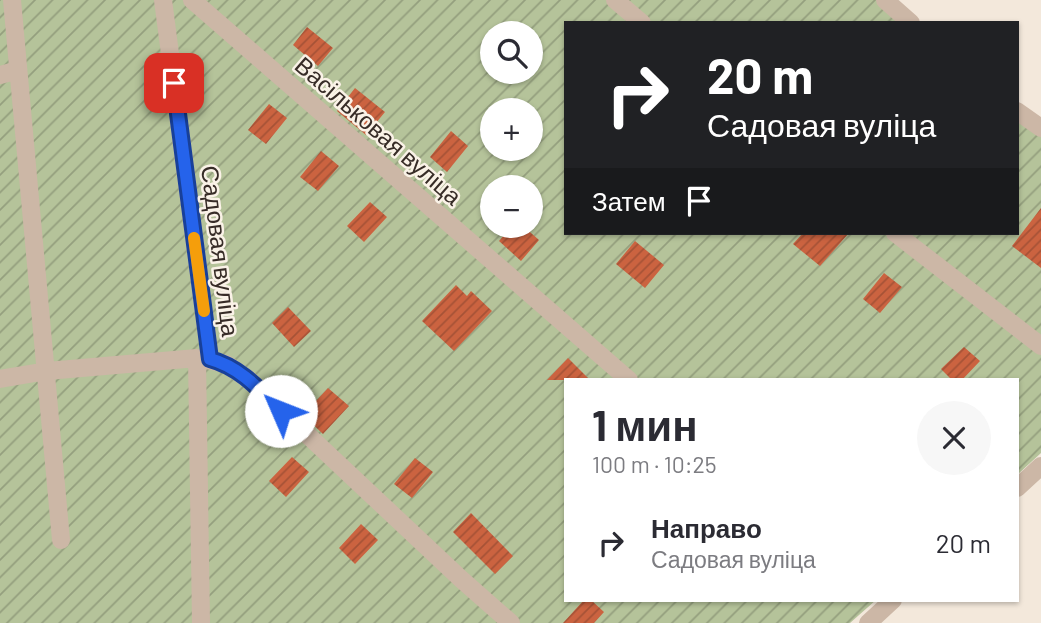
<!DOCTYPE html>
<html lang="ru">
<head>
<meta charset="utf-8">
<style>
	:root { --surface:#fff; --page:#f7f7f7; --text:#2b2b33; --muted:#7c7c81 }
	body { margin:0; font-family:Barlow,sans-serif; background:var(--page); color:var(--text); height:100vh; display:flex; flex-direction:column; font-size:26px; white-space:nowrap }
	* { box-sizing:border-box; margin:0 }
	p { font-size:23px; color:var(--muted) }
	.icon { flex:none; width:38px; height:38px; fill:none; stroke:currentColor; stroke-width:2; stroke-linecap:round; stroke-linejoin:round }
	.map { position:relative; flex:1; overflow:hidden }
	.drawer { position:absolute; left:564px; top:378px; width:455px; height:224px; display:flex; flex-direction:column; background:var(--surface); border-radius:0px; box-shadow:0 2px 5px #0004 }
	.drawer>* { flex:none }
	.banner { position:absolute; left:564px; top:21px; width:455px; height:214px; border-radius:0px; box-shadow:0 2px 5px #0004; background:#202124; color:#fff; overflow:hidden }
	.buttons { position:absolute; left:480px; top:21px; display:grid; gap:14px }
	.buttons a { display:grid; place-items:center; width:63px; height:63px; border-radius:50%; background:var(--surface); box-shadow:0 2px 5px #0004; font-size:35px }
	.pin { position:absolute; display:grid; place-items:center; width:60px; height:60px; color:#fff; margin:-30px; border-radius:14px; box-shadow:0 4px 10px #0006 }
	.me { position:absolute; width:77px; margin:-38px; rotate:314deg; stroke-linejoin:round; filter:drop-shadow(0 0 5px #0008) }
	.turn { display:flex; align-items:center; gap:24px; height:147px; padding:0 28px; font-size:32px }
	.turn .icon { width:91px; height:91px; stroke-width:2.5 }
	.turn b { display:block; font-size:49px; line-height:60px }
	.then { display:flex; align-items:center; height:66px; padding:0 28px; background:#0003; gap:14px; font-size:26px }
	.round { display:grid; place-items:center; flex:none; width:74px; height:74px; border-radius:37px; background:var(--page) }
	.summary { display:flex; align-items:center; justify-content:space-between; height:119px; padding:0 28px }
	h1 { font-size:42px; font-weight:700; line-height:52px }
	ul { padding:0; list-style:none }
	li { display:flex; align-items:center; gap:21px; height:91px; padding:0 28px }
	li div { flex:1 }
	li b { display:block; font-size:26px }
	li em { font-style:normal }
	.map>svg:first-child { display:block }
</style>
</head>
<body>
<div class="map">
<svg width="1041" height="623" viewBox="0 0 1041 623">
	<defs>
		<pattern id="garden-furrows" width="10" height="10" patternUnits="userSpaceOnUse" patternTransform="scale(1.75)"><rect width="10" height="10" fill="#b5c39a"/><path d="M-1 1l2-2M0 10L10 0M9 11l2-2" fill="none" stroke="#949f7e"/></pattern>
		<pattern id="building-hatch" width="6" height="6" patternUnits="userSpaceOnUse" patternTransform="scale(1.75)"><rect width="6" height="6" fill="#cb6340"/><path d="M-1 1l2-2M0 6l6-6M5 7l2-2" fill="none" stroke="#a65236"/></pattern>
	</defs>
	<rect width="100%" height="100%" fill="#f3e8db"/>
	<!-- garden -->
	<path fill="url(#garden-furrows)" fill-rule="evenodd" d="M0,0H885L914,23H565V233H1017V104L1041,123V453L1017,475V380H565V600H876L850,623H0ZM492,33H530V72H492ZM492,110H530V149H492ZM492,187H530V226H492Z"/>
	<!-- building -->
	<path fill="url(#building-hatch)" d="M307,27L333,48L318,66L293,45Z
		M355,88L385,112L366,135L337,111Z
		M269,104L287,118L266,144L248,130Z
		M451,131L468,146L447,172L430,157Z
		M321,151L339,166L318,191L300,177Z
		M370,202L387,217L364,242L347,226Z
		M1041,208V268L1012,246Z
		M512,226H523L539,240L521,261L499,241Z
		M803,233H849L820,266L793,244Z
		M635,241L664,265L645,288L616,264Z
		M884,273L902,287L880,313L863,299Z
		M456,285L467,296L471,291L492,311L454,351L422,321Z
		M288,307L311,331L294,347L272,323Z
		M964,347L980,361L962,380H952L941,369Z
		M568,358L590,380H547Z
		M328,388L349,406L323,434L303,415Z
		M292,457L309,472L286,497L269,481Z
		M415,458L433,472L412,498L394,484Z
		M471,513L513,556L495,574L453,532Z
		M361,524L378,540L355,564L339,548Z
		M584,600H591L604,612L594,623H563Z"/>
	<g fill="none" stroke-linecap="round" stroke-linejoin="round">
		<!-- minor -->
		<path stroke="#ccb7a6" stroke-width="18" d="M12,0L61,540
			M163,0L210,359
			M192,0L629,380
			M615,0L642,23
			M885,0L911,23
			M0,75L18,70
			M1017,111L1041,128
			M895,233L1041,346
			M197,358L201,623
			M0,379L47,371L197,358L226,364L248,379L461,579L511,623
			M1017,488L1041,466
			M868,623L893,600"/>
	</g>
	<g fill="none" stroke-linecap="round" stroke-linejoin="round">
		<!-- route casing -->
		<g stroke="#184099" stroke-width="18">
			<path id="route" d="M174,83L210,359C240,367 260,390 281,411"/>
		</g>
		<!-- route -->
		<use href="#route" stroke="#2563eb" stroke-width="12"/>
		<!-- slow -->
		<path stroke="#f59e0b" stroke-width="12" d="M194,238L204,311"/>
	</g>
	<g text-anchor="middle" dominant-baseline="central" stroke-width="5" stroke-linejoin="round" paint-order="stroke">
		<!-- street labels -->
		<g font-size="24" fill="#372c27" stroke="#faf2e7">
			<text transform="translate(379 130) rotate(41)">Васільковая вуліца</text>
			<text transform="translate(221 251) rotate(83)">Садовая вуліца</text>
		</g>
	</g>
</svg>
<div class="buttons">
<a><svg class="icon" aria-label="search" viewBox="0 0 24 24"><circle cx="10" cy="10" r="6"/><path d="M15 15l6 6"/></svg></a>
<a>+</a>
<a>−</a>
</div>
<div class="pin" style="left:174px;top:83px;background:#d93025"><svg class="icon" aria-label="arrive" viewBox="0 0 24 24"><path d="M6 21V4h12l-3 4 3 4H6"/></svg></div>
<svg class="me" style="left:281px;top:411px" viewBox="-20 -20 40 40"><circle r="19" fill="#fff"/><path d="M0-13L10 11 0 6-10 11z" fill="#2563eb"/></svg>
<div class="banner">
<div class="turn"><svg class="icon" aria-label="right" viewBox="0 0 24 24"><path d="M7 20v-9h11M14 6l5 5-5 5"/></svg><div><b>20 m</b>Садовая вуліца</div></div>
<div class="then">Затем<svg class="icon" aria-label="arrive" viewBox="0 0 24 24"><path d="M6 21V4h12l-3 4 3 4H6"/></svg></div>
</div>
<section class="drawer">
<div class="summary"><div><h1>1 мин</h1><p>100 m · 10:25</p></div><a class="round"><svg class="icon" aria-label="close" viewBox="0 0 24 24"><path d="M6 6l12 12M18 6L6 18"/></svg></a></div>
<ul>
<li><svg class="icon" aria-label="right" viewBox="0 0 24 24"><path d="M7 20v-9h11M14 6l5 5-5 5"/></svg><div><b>Направо</b><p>Садовая вуліца</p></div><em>20 m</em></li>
</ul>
</section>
</div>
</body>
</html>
